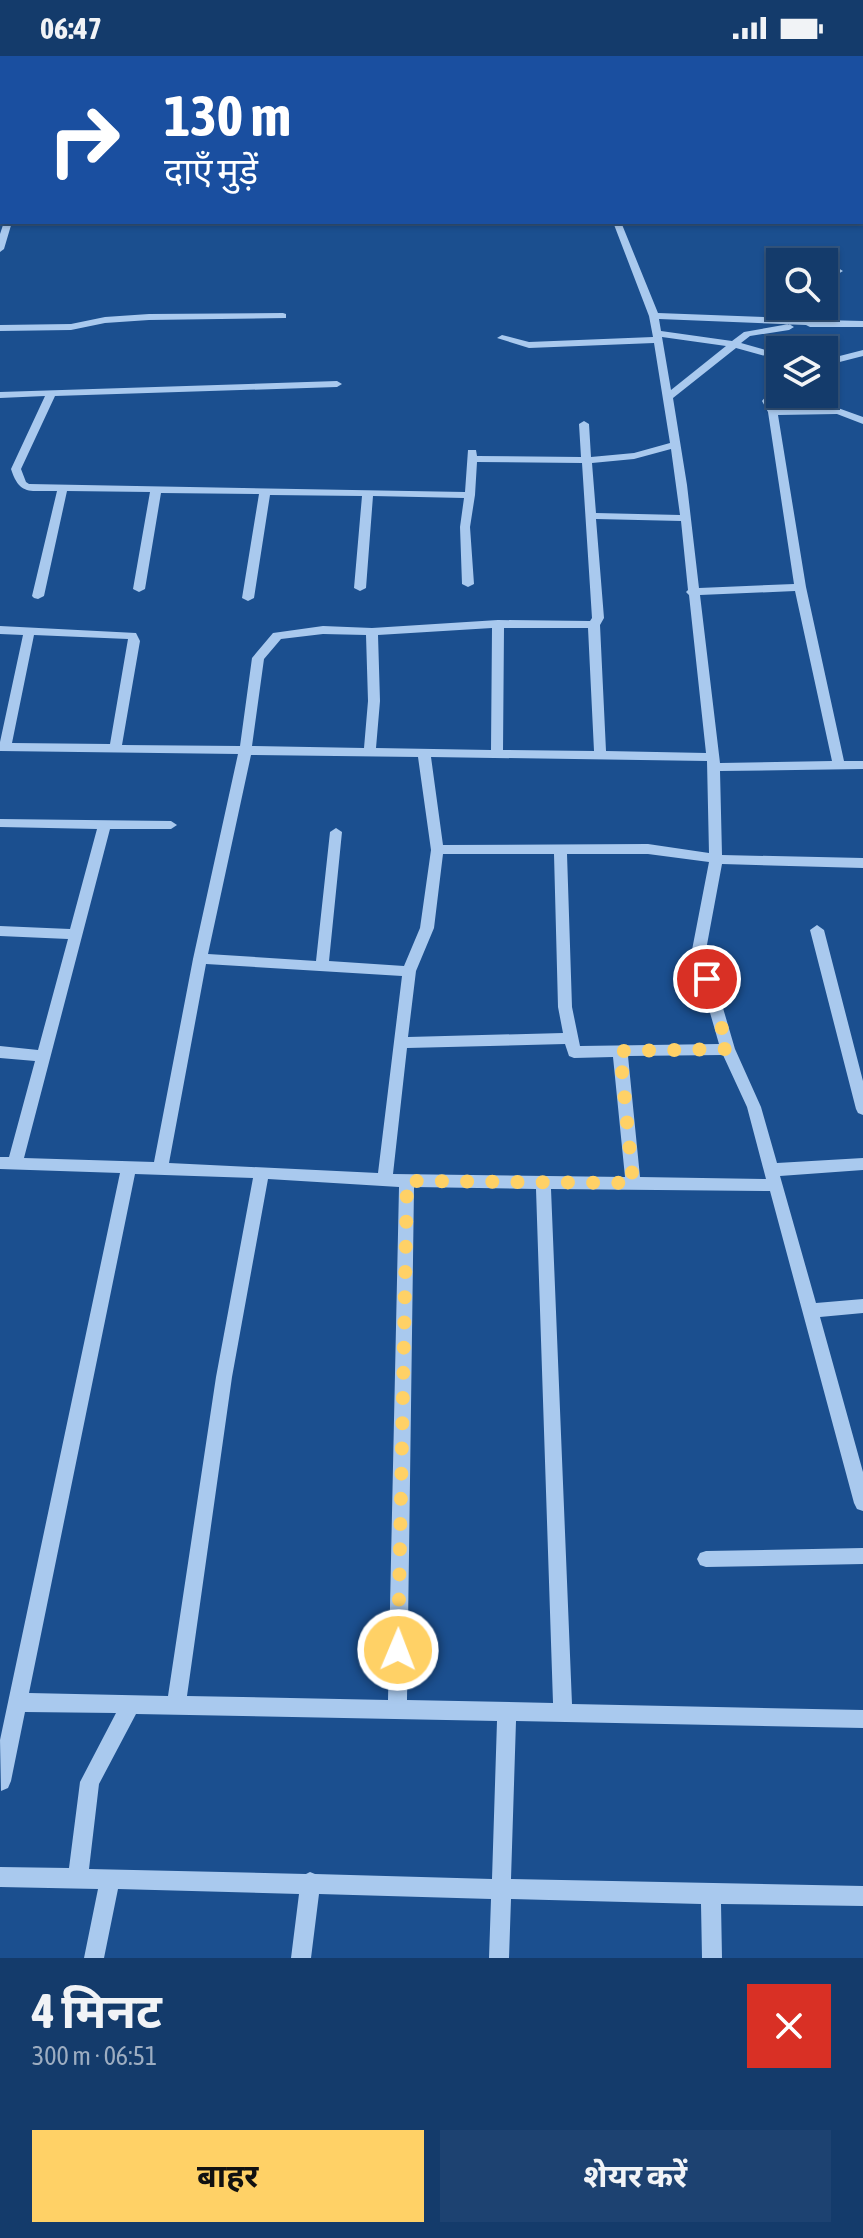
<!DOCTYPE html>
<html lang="hi">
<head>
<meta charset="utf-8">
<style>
	:root { --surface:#143b6b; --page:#1d4271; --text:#f1f3f6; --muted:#9dadc1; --line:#33557e; --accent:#ffd166 }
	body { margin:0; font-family:"Asap Condensed","Noto Sans Devanagari",sans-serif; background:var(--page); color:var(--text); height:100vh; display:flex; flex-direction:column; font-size:30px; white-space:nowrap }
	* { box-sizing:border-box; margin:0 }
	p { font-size:26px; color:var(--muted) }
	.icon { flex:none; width:44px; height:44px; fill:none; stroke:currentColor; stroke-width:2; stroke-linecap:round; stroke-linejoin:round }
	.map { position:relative; height:1902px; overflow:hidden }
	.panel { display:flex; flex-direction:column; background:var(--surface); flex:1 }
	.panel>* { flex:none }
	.banner { position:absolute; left:0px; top:0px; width:864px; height:168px; box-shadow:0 2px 6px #0004,0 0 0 2px var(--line); background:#1a4fa0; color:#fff; overflow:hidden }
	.buttons { position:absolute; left:766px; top:192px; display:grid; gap:16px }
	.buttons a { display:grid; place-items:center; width:72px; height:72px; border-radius:0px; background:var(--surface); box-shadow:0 2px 6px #0004,0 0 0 2px var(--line); font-size:40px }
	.pin { position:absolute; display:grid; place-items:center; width:68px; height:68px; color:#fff; margin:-34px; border:4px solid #fff; border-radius:50%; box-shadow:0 2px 8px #0007 }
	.me { position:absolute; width:88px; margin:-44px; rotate:1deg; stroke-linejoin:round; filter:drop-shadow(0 0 6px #0008) }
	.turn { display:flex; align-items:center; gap:28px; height:168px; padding:0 32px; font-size:36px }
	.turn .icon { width:104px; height:104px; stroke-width:2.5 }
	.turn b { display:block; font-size:56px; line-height:68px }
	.round { display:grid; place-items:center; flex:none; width:84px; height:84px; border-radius:0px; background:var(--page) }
	.headline { display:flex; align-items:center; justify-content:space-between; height:136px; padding:0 32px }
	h1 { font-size:48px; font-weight:700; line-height:60px }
	.cta { display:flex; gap:16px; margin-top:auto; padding:16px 32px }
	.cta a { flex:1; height:92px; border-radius:0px; background:var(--accent); color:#111; font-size:32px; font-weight:700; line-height:92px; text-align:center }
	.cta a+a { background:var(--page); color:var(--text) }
	.status { display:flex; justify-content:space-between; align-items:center; height:56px; padding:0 40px; background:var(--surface); direction:ltr }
	.status svg { height:22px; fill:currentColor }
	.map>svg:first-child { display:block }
</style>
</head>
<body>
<div class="status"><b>06:47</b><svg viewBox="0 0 49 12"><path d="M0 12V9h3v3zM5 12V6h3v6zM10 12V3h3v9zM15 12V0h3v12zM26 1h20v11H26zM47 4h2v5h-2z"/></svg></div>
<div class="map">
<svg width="863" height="1902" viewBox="0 0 863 1902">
	<rect width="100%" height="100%" fill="#1b4f8f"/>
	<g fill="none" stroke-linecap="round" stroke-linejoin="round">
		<!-- minor -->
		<path fill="#a9c9ee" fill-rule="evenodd" d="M48,0H56V2H48Z
			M63,0H71L62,2Z
			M221,0H229V2H221Z
			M280,0H288V2H280Z
			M559,0H567L558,2Z
			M632,0H640V2H632Z
			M702,0H710V2H702Z
			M771,0H779L780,2H772Z
			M840,0H848L849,2H841Z
			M862,52H863V60H862Z
			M0,69H2V73H0Z
			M862,75H863V79H862Z
			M0,123H2V129H0Z
			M2,135V145L0,146V136Z
			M4,166H12L4,193L0,196V178Z
			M613,166H621L658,257L814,263L812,250H822L823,264L863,265V271H810L806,269L659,263L661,275L732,285L744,276L789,268L794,271L789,274L750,280L741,287L780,298V304L736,292L673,342L687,429L699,532L794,528L768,356L762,345L777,327L780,326V335L772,345L776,353L838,352L863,361V368L837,358L778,359L806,531L844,705H863V713L720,715L722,799L863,802V812L722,808L706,894L735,993L761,1051L777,1107L863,1102V1114L780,1120L816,1247L863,1243V1257L820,1261L863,1416V1455L857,1453L854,1447L770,1135L551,1133L572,1648L863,1654V1672L516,1665L511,1823L863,1830V1850L721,1848L722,1902H702L701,1848L511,1843L509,1902H489L491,1843L319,1838L311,1902H291L299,1838L118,1833L104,1902H84L98,1833L0,1831V1811L69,1812L80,1726L116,1657L25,1656L11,1725L8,1732L1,1735L0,1684L120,1117L0,1113V1101H9L35,1005L0,1002V990L38,994L68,883L0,880V870L70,873L97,773L0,771V763L171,765L177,769L171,773H110L24,1102L154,1106L193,903L238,698L0,695V686L23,579L0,578V570L136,577L140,585L122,689L240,690L252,602L273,577L323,570L372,572L498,564L590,565L592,562L582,407L477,406L475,439L470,471L474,528L468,531L462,528L460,471L464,442L373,440L366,532L360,535L354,532L362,440L270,439L254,542L248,545L242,542L259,438L161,437L145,533L139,536L133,533L150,436L67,435L44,540L38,543L34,542L32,540L57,435C31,434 20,441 11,413L45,340L0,342V336L337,325L342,328L337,331L55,340L21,413L26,426L29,428L465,436L468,394H476L477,400L581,401L579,368L584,365L589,368L591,401L634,397L670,387L654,287L529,292L497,282L502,279L529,286L653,281L649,260ZM662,281L726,290L671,334ZM671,393L680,459L596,457L592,407L634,403ZM596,463L681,465L688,534L686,536L689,539L706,697L606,695L600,569L604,562ZM795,535L832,705L720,707L700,539ZM492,572L491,694L376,692L380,645L378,579ZM504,572H588L594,695L503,694ZM323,578L366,579L368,645L364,692L252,690L264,603L281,583ZM34,579L128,583L110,688L12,687ZM251,699L418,701L431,794L420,872L404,910L329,905L342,776L336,772L330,776L316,905L208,898ZM431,701L707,705L709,797L648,788L443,789ZM443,798H554L558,951L563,977L408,981L416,915L434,872ZM567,798H648L709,806L692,894L719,988L580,990L572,951ZM206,908L402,920L378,1117L169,1107ZM565,988L569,1000L574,1002L613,1001L625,1121L393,1118L407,992ZM723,999L747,1051L766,1123L640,1121L628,1000ZM135,1118L253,1122L216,1321L168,1640L29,1637ZM268,1123L399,1131L388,1644L187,1640L232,1321ZM414,1131L536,1133L553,1647L407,1644ZM136,1658L497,1665L492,1823L315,1818L310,1816L306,1818L89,1813L99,1728Z
			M824,212H838L843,215L838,218H824Z
			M283,257L286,258V262L149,264L105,267L71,274L0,275V269L71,268L105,261L149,258Z
			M863,294V300L824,310V304Z
			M817,869L824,874L863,1025V1059L858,1057L856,1053L810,874Z
			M863,1492V1508L706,1511L700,1509L697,1503L700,1497L706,1495Z"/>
	</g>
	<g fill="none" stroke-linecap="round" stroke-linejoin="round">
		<!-- route -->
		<path stroke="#ffd166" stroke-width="14" stroke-dasharray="0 25.2" d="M398,1594L407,1125L633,1127L620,995L728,993L707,923"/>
	</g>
</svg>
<div class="buttons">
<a><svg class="icon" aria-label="search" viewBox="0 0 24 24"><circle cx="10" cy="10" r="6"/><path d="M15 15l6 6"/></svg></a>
<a><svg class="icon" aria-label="layers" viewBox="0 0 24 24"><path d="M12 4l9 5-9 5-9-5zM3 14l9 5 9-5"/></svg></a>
</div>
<div class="pin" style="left:707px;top:923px;background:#d93025"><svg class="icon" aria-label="arrive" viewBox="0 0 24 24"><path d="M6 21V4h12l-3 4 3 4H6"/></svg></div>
<svg class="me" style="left:398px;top:1594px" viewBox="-20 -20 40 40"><circle r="17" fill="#ffd166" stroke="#fff" stroke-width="3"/><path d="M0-11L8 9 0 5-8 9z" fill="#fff"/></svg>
<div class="banner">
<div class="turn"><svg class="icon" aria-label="right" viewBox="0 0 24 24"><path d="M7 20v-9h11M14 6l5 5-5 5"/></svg><div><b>130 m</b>दाएँ मुड़ें</div></div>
</div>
</div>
<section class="panel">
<div class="headline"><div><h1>4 मिनट</h1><p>300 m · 06:51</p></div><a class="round" style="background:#d93025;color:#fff"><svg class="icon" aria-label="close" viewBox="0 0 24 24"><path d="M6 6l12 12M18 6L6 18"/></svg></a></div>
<div class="cta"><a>बाहर</a><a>शेयर करें</a></div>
</section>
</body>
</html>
